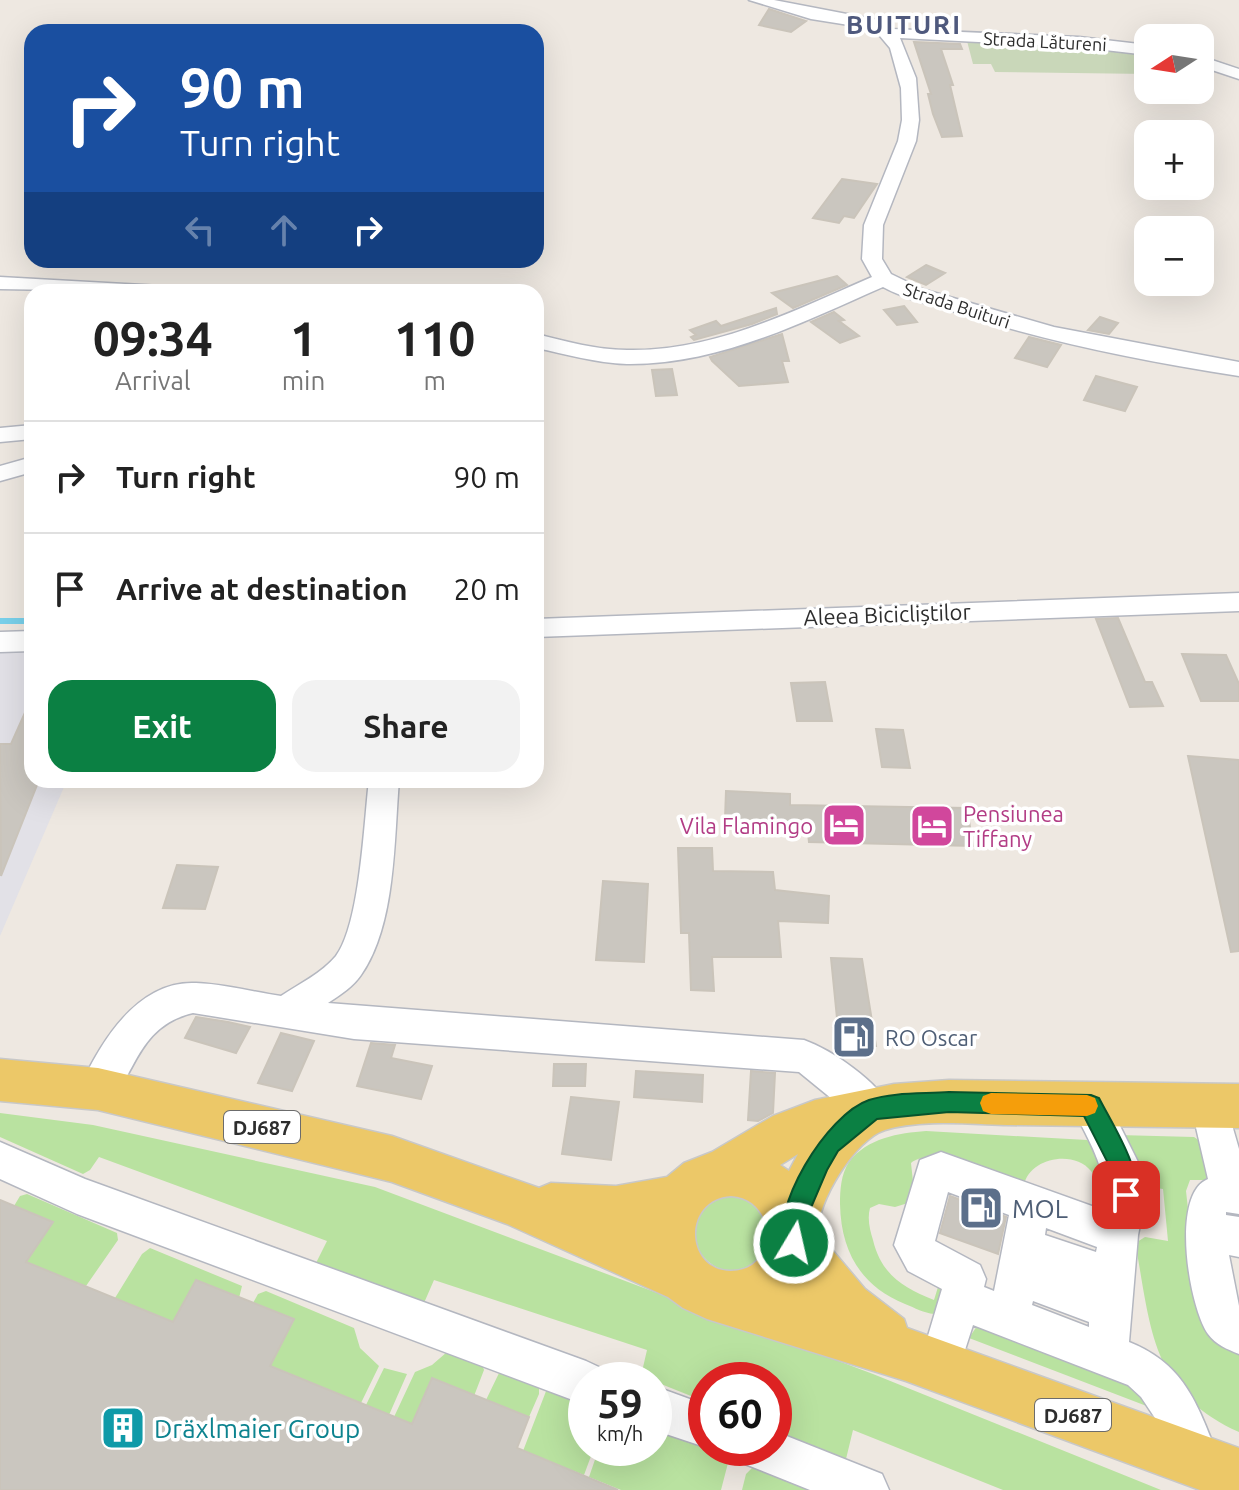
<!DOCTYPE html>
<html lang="en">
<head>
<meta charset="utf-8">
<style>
	:root { --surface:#fff; --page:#f2f2f2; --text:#222; --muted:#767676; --line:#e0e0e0; --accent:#0b8043 }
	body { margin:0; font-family:Ubuntu,sans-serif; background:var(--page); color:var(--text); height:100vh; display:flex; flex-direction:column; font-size:30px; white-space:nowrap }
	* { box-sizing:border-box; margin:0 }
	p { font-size:26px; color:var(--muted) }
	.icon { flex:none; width:44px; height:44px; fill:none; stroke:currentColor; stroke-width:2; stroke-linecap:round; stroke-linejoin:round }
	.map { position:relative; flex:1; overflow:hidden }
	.panel { position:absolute; left:24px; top:284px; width:520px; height:504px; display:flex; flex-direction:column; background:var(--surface); border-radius:24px; box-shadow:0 8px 32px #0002 }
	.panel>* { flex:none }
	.guide { position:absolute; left:24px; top:24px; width:520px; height:244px; border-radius:24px; box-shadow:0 8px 32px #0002; background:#1a4fa0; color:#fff; overflow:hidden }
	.needle { width:52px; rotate:258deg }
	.tools { position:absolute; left:1134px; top:24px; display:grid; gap:16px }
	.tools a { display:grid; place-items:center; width:80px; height:80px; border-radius:16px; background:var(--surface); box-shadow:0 8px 32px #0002; font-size:40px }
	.speed { position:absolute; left:568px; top:1362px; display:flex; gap:16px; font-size:40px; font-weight:700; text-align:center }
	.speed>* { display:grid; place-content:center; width:104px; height:104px; border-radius:50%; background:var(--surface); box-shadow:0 8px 32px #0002; line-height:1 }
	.speed small { font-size:20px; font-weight:400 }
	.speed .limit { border:12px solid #d22; background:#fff; color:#111 }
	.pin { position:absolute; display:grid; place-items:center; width:68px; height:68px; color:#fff; margin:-34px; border-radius:16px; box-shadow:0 4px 12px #0006 }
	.me { position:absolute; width:88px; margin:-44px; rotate:9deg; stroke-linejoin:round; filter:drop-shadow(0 0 6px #0008) }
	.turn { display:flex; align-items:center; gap:28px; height:168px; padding:0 24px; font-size:36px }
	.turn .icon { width:104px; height:104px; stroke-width:2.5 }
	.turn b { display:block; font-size:56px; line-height:68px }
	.lanes { display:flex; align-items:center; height:76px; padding:0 24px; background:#0003; justify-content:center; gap:40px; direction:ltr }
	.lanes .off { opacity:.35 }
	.eta { display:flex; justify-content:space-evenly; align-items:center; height:136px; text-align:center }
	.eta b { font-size:48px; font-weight:600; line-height:56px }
	.cta { display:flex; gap:16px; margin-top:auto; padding:16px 24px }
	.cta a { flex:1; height:92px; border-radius:24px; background:var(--accent); color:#fff; font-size:32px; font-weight:600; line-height:92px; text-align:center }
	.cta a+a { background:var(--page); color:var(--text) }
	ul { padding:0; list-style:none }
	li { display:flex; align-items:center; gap:24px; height:112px; padding:0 24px; border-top:2px solid var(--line) }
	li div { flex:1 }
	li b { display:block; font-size:30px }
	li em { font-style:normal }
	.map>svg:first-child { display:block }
</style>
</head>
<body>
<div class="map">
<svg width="1239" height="1490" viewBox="0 0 1239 1490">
	<rect width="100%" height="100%" fill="#eee8e1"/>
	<!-- industrial -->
	<path fill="#e2e1e7" d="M0,645H32V780H67L0,936Z"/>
	<!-- green -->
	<path fill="#b9e2a0" d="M0,1113L93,1125L375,1187L873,1374L1161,1490H1003L853,1430L846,1459L774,1430V1380H706V1402L641,1376L647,1350L434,1280L424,1303L316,1263L327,1241L99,1157L90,1170L83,1174L0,1137Z
		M926,1131L1087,1140L1107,1161L1104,1205C1094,1198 1099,1182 1091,1171C1074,1149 1029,1158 1024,1185C999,1177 932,1144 911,1163L914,1191L908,1203L895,1207L879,1204L870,1208C867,1219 870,1230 873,1240C881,1274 903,1288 934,1300L938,1287L944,1289L938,1312L934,1314C924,1313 915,1308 905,1304C861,1286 841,1252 840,1204C840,1190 841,1174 849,1162C867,1138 899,1133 926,1131Z
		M1118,1135L1194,1137L1200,1141L1210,1180H1190L1186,1191L1200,1318C1207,1341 1216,1344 1239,1348V1432C1152,1393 1151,1330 1136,1247L1137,1242L1145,1237L1168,1241L1163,1189L1142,1186Z
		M724,1193L751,1197L773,1228L762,1262C755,1265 745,1271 737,1272C717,1274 692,1253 693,1231C694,1224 699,1214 702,1206Z
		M27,1194L117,1233L118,1240L86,1286L26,1262L53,1222L14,1206L20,1196Z
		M150,1248L242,1286L239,1298L173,1322L115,1298L142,1254Z
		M266,1291L354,1328L360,1348L379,1366L361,1403L270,1366L294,1320L253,1303L258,1294Z
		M977,1326L1139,1382L1157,1410L969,1338Z
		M447,1352L482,1364L484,1370L474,1396L412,1424L394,1417L415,1372L432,1365Z
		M384,1368L407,1374L389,1415L366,1405Z
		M500,1371L539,1385V1394L529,1417L486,1400Z
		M548,1386L586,1401V1448H594L584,1475L523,1451Z
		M654,1426L726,1455L728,1463L721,1490H621L589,1477L599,1448H654Z
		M752,1468H759L812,1490H742L746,1474Z"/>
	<!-- cemetery -->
	<path fill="#c9d7b9" d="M967,41L1044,43L1148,53V74L995,72L991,64H973Z"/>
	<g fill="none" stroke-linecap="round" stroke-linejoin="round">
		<!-- stream -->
		<path stroke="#79d1eb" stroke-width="6" d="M0,621H32"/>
	</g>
	<!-- building -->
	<path fill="#cac6bf" stroke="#cac4ba" stroke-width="2" d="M769,9L806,21L791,32L759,25Z
		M914,42L960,44L962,49H941L953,85H950L962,136L942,137L933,114L928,94H931Z
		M842,179L877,184L854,218L844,216L839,223L813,218Z
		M926,265L945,273L926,285L907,277Z
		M837,276L847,285L793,308L772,293Z
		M904,306L917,322L897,325L884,310Z
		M776,308L777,314L752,324L694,340L691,337L696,335L690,330L716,321L721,326Z
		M834,312L844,320L839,321L859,336L840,343L811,322Z
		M1100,317L1118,323L1109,334L1088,330Z
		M782,334L789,361H782L788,382L739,386L712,361L710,357Z
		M1029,337L1061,345L1047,367L1015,358Z
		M672,369L677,395L656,396L652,370Z
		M1096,376L1137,387L1125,411L1084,400Z
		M1118,618L1145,682H1152L1163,706L1130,707L1096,619Z
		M1182,654L1226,655L1239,684V701H1201Z
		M825,682L832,721H797L791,683Z
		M32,697V780H39L1,876L0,744H11Z
		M876,729L903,730L910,768L882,767Z
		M1188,756L1239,760V951L1231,952Z
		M726,791L790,794V805L967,808L973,846L809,842L807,823L725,819Z
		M678,848H712L713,871L773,872L775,890L829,896L828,923L778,921L781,957H712L714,991L691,990L689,933H681Z
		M177,865L218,867L205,909L163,908Z
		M603,881L648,884L644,962L596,960Z
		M831,958L862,959L876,1046L835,1045L833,1028H838Z
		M196,1017L228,1022L250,1027L236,1053L185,1038Z
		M281,1033L314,1041L292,1091L258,1083Z
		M371,1043L395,1045L391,1058L432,1066L421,1099L357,1086Z
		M554,1064H586L585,1086H553Z
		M636,1071L703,1075L702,1102L634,1097Z
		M751,1071L775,1073L773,1113L758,1121L748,1120Z
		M571,1097L619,1102L611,1160L562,1154Z
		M950,1196L1006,1217L998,1254L940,1233Z
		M0,1200L53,1222L26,1262L173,1322L196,1280L294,1319L270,1366L412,1424L432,1378L529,1417L517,1448L618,1490H0Z"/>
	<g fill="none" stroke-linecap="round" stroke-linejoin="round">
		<!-- minor casing -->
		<g stroke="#b4b7c0" stroke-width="3">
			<path id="minor" d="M749,0H774L878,20L893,29L1079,37L1148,45V55L1079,47L900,38L916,78L919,120L916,141L883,225L882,259L891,274L922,289L1054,327L1239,362V376C1142,361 1046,342 952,311C929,304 905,299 883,287C801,323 718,365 627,364C596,363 566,354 536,348V334C566,341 596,350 627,350C714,352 793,311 872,277L862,259L864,225L898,141L902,120L901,88L890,48L874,29L811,19Z
				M1200,56L1239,69V79L1200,66Z
				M0,277L161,286L171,292L0,289Z
				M32,425V439L0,442V428Z
				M32,457V472L0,481V466Z
				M1239,593V611L536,637V619Z
				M32,631V651L0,652V632Z
				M369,780H399C394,839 396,925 361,975C353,987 340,995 328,1003L804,1040C832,1050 879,1082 891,1109L885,1121L872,1126L859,1121L799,1072L354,1039L193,1013C129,1028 136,1092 98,1106L85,1101L79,1089C100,1043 137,980 196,983C224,984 253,992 281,996C299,984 322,973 336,956C360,924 364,822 369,780Z
				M1091,1089L1104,1094L1139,1164L1146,1195L1138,1235L1129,1342C1187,1365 1198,1407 1220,1461L1214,1477L1198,1483L1182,1477L1155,1418L1141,1397L1128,1385L973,1325L955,1381L940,1387L925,1381L919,1366L942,1289L908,1271L894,1245L920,1160L941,1152L1103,1210C1111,1172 1087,1139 1072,1106L1078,1094ZM948,1192L1009,1215L994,1291L984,1287L986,1279L980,1265L935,1241ZM1046,1228L1097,1247L1096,1252L1045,1235ZM1033,1301L1089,1322V1327L1032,1305Z
				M1210,1089L1223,1094L1239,1149V1214L1226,1212V1215L1239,1217V1257L1229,1255L1239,1306V1354C1227,1349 1216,1345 1208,1334C1189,1307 1170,1194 1208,1179L1191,1106L1197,1094Z
				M0,1142L85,1179L586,1361L601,1368L606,1380H586V1405L77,1214L0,1179Z
				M654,1386L706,1405L708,1448L654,1430Z
				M774,1431L882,1474L889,1490H810L745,1464L739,1448H774Z"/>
		</g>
		<!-- major casing -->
		<g stroke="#c8c8c8" stroke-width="3">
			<path id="major" d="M0,1059L98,1068L392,1136L539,1188L551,1183L616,1186L667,1177L684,1163L712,1152L773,1116L815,1100L894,1084L949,1080L1239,1084V1128C1162,1127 1084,1126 1007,1125C970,1124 920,1119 885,1130C855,1139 816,1203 818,1233L865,1289L904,1319L907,1328L1239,1448V1490H1200L906,1381L707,1319L683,1308L668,1297L507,1224L392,1182L98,1110L0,1101ZM798,1154L789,1171L780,1165ZM731,1196C779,1199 779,1271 731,1271C684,1271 682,1199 731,1196Z"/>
		</g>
		<!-- minor -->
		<use href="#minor" fill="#fff" fill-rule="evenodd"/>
		<!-- major -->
		<use href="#major" fill="#ecc868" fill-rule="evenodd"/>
	</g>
	<!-- route -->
	<path fill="#0b8043" stroke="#07532c" stroke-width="2" d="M949,1092L1091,1095L1099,1098C1112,1124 1146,1175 1134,1203L1126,1207L1117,1203L1109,1165L1084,1116L949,1112L877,1119L838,1151L827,1170L804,1224L806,1243L803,1251L794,1255L785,1251C768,1210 827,1114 869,1100C893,1092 924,1094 949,1092Z"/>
	<!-- slow -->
	<path fill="#f59e0b" d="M991,1093L1087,1095L1095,1098L1098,1106L1095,1113L1087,1116L991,1114L983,1111L980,1103L983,1096Z"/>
	<!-- icons -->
	<defs>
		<g id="hotel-square" transform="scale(2.3)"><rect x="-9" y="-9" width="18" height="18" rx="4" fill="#d1479c" stroke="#fff"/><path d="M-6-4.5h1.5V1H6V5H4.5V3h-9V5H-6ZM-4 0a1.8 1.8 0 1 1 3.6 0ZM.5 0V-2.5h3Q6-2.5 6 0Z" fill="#fff"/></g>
		<g id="fuel-square" transform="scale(2.3)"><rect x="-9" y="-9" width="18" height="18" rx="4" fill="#5c6f8a" stroke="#fff"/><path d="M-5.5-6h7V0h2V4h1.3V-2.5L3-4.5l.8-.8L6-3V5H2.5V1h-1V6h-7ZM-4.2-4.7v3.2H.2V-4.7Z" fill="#fff"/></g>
		<g id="building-square" transform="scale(2.3)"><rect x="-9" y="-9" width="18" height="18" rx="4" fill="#0f9aa8" stroke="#fff"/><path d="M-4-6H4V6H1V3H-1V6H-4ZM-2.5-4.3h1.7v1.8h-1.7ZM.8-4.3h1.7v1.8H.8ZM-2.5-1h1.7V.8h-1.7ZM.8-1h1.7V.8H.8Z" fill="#fff"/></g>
	</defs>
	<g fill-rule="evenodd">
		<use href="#hotel-square" x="844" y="825"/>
		<use href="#hotel-square" x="932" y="826"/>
		<use href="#fuel-square" x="854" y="1037"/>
		<use href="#fuel-square" x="981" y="1208"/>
		<use href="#building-square" x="123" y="1428"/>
	</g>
	<g text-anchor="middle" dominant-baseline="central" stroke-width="7" stroke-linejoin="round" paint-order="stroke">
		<!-- far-street labels -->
		<g font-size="18" fill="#2d2d2d" stroke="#fff">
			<text transform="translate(1045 41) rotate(3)">Strada Lătureni</text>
			<text transform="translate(957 305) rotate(18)">Strada Buituri</text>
		</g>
		<!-- shield labels -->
		<g fill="#fff" stroke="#6c6c6c" stroke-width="2">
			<rect x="224" y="1111" width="76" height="32" rx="6"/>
			<rect x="1035" y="1399" width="76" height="32" rx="6"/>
		</g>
		<g font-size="20" font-weight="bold" fill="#2d2d2d">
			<text x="262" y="1127">DJ687</text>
			<text x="1073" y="1415">DJ687</text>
		</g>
		<!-- street labels -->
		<g font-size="22" fill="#2d2d2d" stroke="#fff">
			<text transform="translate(887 614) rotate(-2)">Aleea Bicicliștilor</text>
		</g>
		<!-- hotel labels -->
		<g font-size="22" fill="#b23c85" stroke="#fff" text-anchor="start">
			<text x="963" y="813">Pensiunea<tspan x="963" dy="25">Tiffany</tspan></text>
			<text x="813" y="825" text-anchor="end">Vila Flamingo</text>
		</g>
		<!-- service labels -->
		<g font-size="22" fill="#4e5e75" stroke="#fff" text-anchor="start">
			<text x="885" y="1037">RO Oscar</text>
		</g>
		<!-- far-district labels -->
		<g font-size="26" font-weight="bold" letter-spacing="2" fill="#4f597d" stroke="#fff">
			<text x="904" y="24">BUITURI</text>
		</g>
		<!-- near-service labels -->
		<g font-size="26" fill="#4e5e75" stroke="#fff" text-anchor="start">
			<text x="1012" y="1208">MOL</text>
		</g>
		<!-- near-culture labels -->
		<g font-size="26" fill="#0d838f" stroke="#fff" text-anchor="start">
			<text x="154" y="1428">Dräxlmaier Group</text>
		</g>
	</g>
</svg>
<div class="tools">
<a><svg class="needle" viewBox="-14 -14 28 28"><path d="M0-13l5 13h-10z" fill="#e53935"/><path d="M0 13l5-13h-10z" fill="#767676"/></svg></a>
<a>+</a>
<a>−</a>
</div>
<div class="speed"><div>59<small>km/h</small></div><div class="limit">60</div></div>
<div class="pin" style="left:1126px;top:1195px;background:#d93025"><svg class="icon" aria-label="arrive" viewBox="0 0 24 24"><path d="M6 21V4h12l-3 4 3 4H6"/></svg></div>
<svg class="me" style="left:794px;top:1243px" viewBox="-20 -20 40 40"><circle r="17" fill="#0b8043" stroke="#fff" stroke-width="3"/><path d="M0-11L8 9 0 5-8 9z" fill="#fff"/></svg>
<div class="guide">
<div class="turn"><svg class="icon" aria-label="right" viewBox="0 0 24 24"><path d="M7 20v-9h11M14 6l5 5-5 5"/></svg><div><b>90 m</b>Turn right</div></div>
<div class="lanes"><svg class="icon off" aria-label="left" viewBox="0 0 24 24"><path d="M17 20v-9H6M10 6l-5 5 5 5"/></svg><svg class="icon off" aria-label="ahead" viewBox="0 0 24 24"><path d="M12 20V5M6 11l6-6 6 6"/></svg><svg class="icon" aria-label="right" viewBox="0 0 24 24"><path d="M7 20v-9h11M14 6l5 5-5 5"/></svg></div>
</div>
<section class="panel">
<div class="eta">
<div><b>09:34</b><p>Arrival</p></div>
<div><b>1</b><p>min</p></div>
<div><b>110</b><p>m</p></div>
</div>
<ul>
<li><svg class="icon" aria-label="right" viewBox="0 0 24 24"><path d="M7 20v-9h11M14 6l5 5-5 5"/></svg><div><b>Turn right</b></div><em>90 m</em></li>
<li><svg class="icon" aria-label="arrive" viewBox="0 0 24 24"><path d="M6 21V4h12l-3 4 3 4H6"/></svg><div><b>Arrive at destination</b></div><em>20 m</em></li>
</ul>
<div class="cta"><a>Exit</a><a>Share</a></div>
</section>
</div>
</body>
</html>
